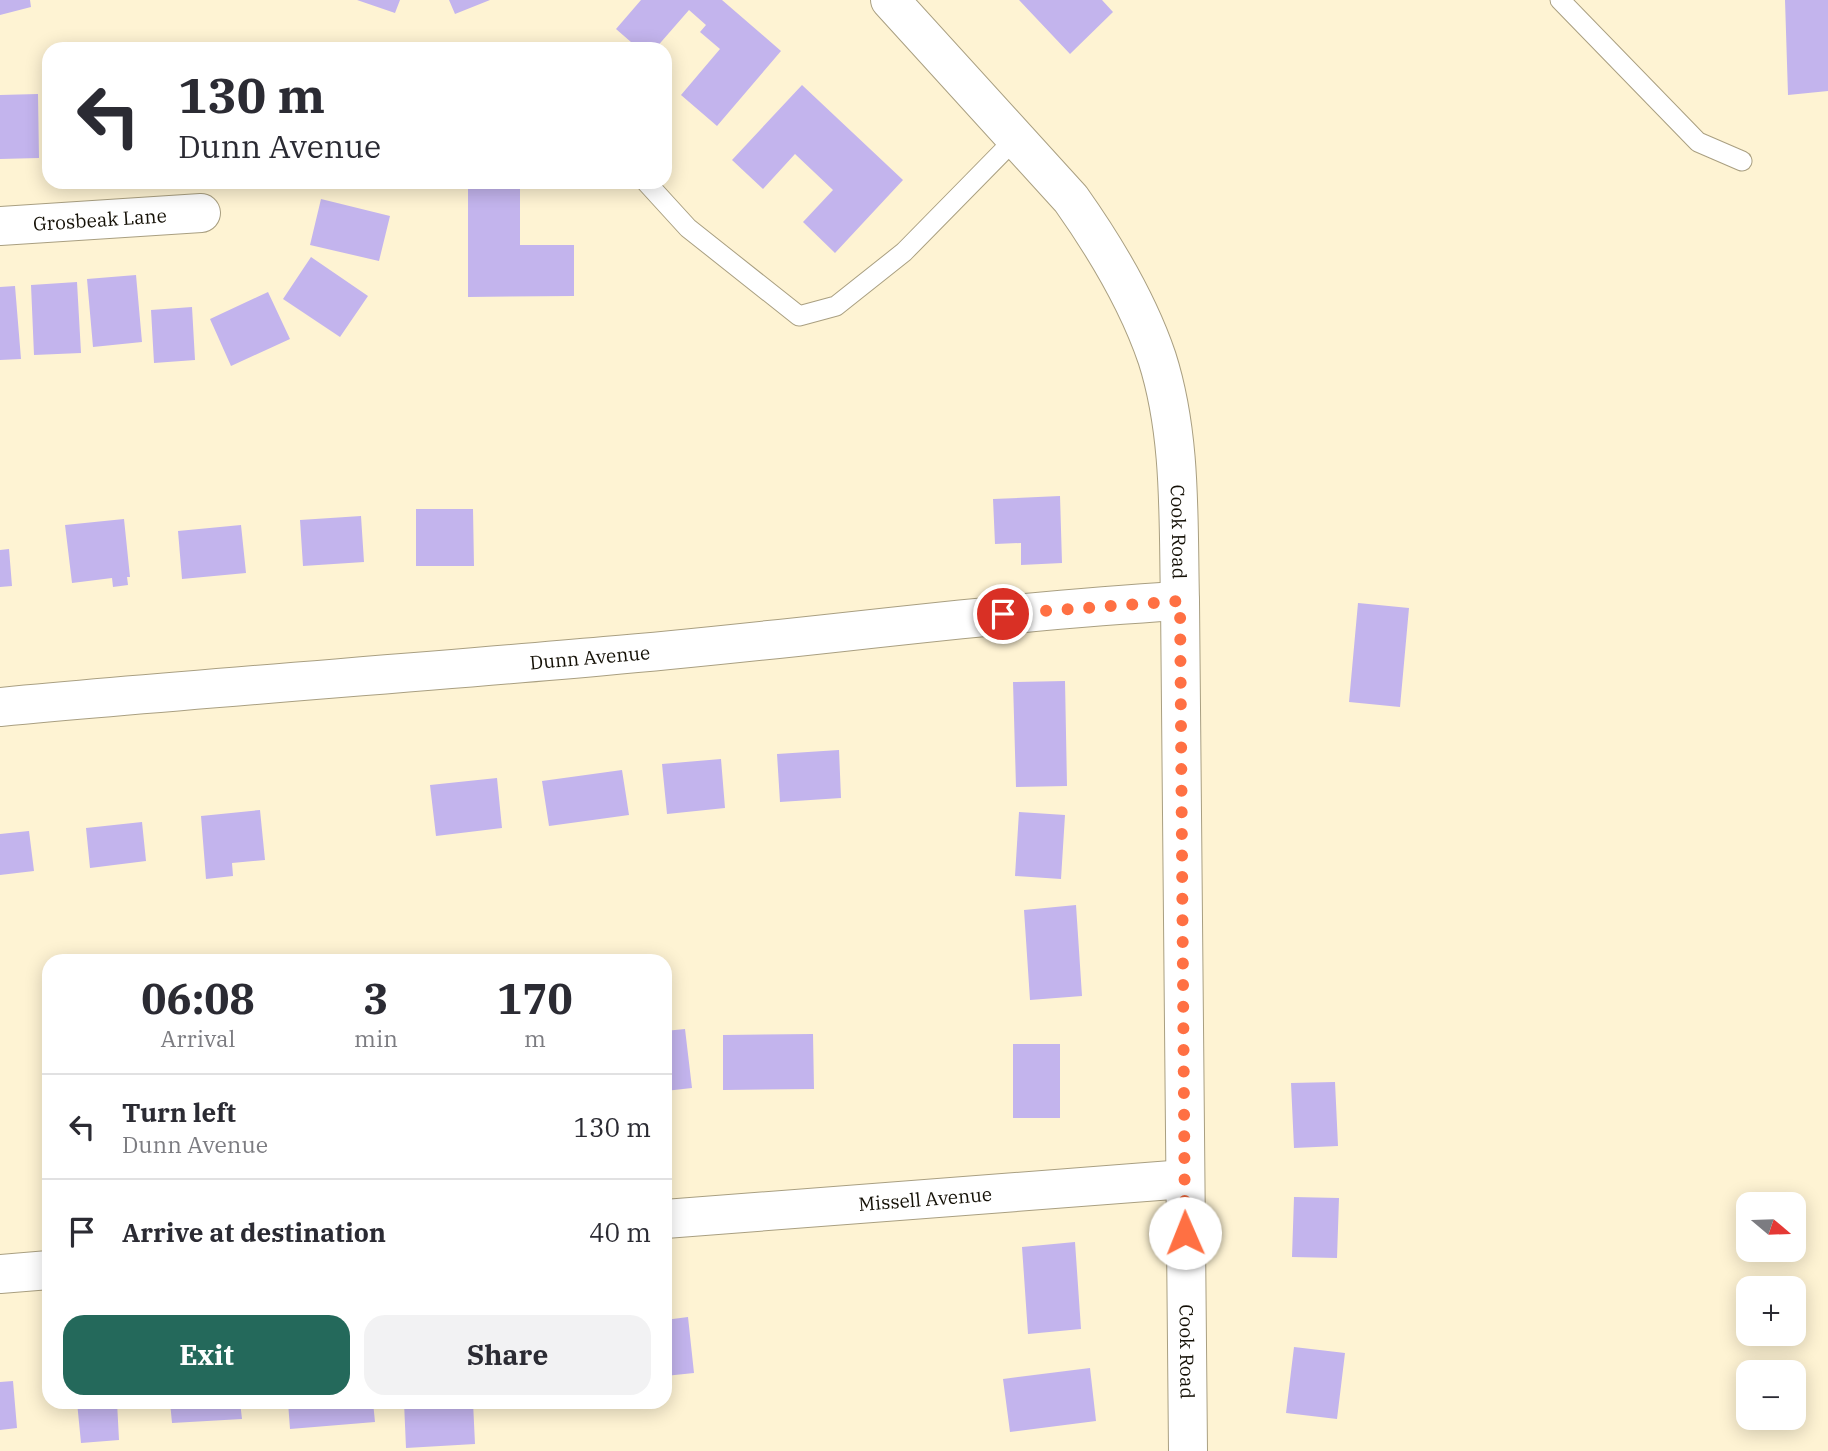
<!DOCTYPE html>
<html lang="en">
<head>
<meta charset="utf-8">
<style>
	:root { --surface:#fff; --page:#f2f2f3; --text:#2b2b33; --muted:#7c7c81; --line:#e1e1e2; --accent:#24695b }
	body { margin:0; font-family:"IBM Plex Serif",serif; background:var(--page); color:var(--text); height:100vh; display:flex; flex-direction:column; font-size:26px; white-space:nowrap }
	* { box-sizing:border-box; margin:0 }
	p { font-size:23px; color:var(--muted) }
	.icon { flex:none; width:38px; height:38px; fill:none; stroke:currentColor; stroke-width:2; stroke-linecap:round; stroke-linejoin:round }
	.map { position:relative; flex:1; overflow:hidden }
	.sheet { position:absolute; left:42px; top:954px; width:630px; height:455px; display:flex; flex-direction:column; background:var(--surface); border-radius:21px; box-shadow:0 4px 18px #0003 }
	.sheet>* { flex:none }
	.guide { position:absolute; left:42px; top:42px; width:630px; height:147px; border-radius:21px; box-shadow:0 4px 18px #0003; background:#fff; color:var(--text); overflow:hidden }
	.needle { width:46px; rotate:109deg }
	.tools { position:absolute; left:1736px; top:1192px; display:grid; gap:14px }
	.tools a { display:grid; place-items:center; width:70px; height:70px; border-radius:14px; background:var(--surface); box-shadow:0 4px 18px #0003; font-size:35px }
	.pin { position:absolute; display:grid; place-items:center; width:60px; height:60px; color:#fff; margin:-30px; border:4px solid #fff; border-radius:50%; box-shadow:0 2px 7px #0007 }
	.me { position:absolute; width:77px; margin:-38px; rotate:359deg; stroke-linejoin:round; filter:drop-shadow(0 0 5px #0008) }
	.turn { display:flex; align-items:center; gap:24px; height:147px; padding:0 21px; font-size:32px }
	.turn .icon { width:91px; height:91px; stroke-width:2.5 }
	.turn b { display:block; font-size:49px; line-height:60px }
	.eta { display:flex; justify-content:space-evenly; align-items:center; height:119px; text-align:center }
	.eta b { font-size:42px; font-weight:700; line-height:49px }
	.action { display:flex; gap:14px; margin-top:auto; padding:14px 21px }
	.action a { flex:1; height:80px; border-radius:21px; background:var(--accent); color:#fff; font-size:28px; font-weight:700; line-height:80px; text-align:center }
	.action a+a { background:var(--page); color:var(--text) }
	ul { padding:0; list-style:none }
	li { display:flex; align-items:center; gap:21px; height:105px; padding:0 21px; border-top:2px solid var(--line) }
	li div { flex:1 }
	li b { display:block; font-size:26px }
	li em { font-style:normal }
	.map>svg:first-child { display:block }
</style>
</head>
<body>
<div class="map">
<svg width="1828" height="1451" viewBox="0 0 1828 1451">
	<rect width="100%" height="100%" fill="#fef3d3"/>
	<!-- building -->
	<path fill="#c3b4ed" d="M0,0H30L31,7L0,15Z
		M357,0H400L395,13Z
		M449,0H490L455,14Z
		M641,0H722L781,51L717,126L681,95L720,49L700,32L706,25L689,10L655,49H639L616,29Z
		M1019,0H1102L1113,12L1070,54Z
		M1785,0H1828V91L1788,95Z
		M174,42L220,43V49H174Z
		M155,44L156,49H113V47Z
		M802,85L903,180L835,253L803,222L833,190L795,154L763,189L732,160Z
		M38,94L39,158L0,159V95Z
		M468,182H531V188L520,189V245H574V296L468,297Z
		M321,199L390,216L379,261L310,245Z
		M311,257L368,296L340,337L283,299Z
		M136,275L142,342L93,347L87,279Z
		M77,282L81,353L34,355L31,285Z
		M15,286L21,359L0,360V287Z
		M268,292L290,339L231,366L210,319Z
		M192,307L195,360L154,363L151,310Z
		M1060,496L1062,563L1021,565V543L995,544L993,499Z
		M416,509H473L474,566H416Z
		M361,516L364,562L303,566L300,520Z
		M124,519L130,577H127L128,585L113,587L112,578L72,583L65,525Z
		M241,525L246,573L182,579L178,531Z
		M9,549L12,586L0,587V550Z
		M1358,603L1409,608L1400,707L1349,702Z
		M1065,681L1067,786L1016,787L1013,682Z
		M839,750L841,798L780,802L777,754Z
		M721,759L725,808L667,814L662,764Z
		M622,770L629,815L549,826L542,781Z
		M497,778L502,828L436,836L430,785Z
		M260,810L265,860L232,863L233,876L206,879L201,816Z
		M1019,812L1065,815L1061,879L1015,876Z
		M142,822L146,861L90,868L86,828Z
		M29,831L34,871L0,875V834Z
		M1076,905L1082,996L1030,1000L1024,910Z
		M685,1029L692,1088L665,1091V1031Z
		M813,1034L814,1089L723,1090V1035Z
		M1013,1044H1060V1118H1013Z
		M1335,1082L1338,1146L1294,1148L1291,1083Z
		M1294,1197L1339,1198L1337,1258L1292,1257Z
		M1075,1242L1081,1329L1028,1334L1022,1247Z
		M688,1317L694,1373L665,1376V1320Z
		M1294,1347L1345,1353L1337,1419L1286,1413Z
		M1090,1368L1096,1421L1010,1432L1003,1379Z
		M13,1381L17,1428L0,1430V1382Z
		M77,1402H117L119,1440L81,1443Z
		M170,1402H240L242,1419L172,1423Z
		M288,1402H373L375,1422L290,1429Z
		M404,1402H473L475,1444L406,1448Z"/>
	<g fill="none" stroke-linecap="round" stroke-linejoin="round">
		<!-- lane casing -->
		<g stroke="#a99f81" stroke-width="21">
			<path id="lane" d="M1560,0L1698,142L1742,161
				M646,182L688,228L799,316L836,306L904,252L1016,138"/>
		</g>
		<!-- street casing -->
		<g stroke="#a99f81" stroke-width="40">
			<g id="street">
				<path id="s1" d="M890,0L1071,199C1105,247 1138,302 1157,358C1182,436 1178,521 1180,601L1188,1451"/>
				<path id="s2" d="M0,226L201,213"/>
				<path id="s3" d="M0,707C202,688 403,674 605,656C797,640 987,612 1180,601"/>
				<path id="s4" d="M665,1219L1185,1179"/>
				<path d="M0,1274L49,1270"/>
			</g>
		</g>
		<!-- lane -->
		<use href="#lane" stroke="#fff" stroke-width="19"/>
		<!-- street -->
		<use href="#street" stroke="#fff" stroke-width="38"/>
	</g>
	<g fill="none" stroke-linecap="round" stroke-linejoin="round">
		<!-- route -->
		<path stroke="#ff7043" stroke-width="12" stroke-dasharray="0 21.6" d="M1003,614L1180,601L1185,1233"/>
	</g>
	<g text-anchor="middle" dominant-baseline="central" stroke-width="6" stroke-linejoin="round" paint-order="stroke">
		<!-- street labels -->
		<g font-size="19" fill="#141006" stroke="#fff">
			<text stroke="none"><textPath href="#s2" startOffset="100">Grosbeak Lane</textPath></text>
			<text stroke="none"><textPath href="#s1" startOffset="626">Cook Road</textPath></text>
			<text stroke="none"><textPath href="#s3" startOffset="592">Dunn Avenue</textPath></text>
			<text stroke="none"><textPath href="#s4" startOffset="261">Missell Avenue</textPath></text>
			<text stroke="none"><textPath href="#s1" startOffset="1446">Cook Road</textPath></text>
		</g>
	</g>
</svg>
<div class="tools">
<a><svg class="needle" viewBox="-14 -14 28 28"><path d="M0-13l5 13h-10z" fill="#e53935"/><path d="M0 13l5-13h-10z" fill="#7c7c81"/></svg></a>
<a>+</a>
<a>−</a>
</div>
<div class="pin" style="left:1003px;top:614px;background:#d93025"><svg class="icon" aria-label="arrive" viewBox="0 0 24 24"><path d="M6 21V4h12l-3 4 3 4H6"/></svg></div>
<svg class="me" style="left:1185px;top:1233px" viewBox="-20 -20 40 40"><circle r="19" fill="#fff"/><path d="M0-13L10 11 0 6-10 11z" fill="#ff7043"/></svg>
<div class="guide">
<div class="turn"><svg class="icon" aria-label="left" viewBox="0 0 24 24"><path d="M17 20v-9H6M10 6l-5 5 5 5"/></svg><div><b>130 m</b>Dunn Avenue</div></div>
</div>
<section class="sheet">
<div class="eta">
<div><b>06:08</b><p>Arrival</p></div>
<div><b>3</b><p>min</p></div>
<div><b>170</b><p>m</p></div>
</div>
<ul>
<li><svg class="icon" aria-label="left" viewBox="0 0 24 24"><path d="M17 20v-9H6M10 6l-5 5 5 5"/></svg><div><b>Turn left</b><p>Dunn Avenue</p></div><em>130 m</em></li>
<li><svg class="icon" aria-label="arrive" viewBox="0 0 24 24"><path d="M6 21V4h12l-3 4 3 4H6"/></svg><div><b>Arrive at destination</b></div><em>40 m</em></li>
</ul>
<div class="action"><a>Exit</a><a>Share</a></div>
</section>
</div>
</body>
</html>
